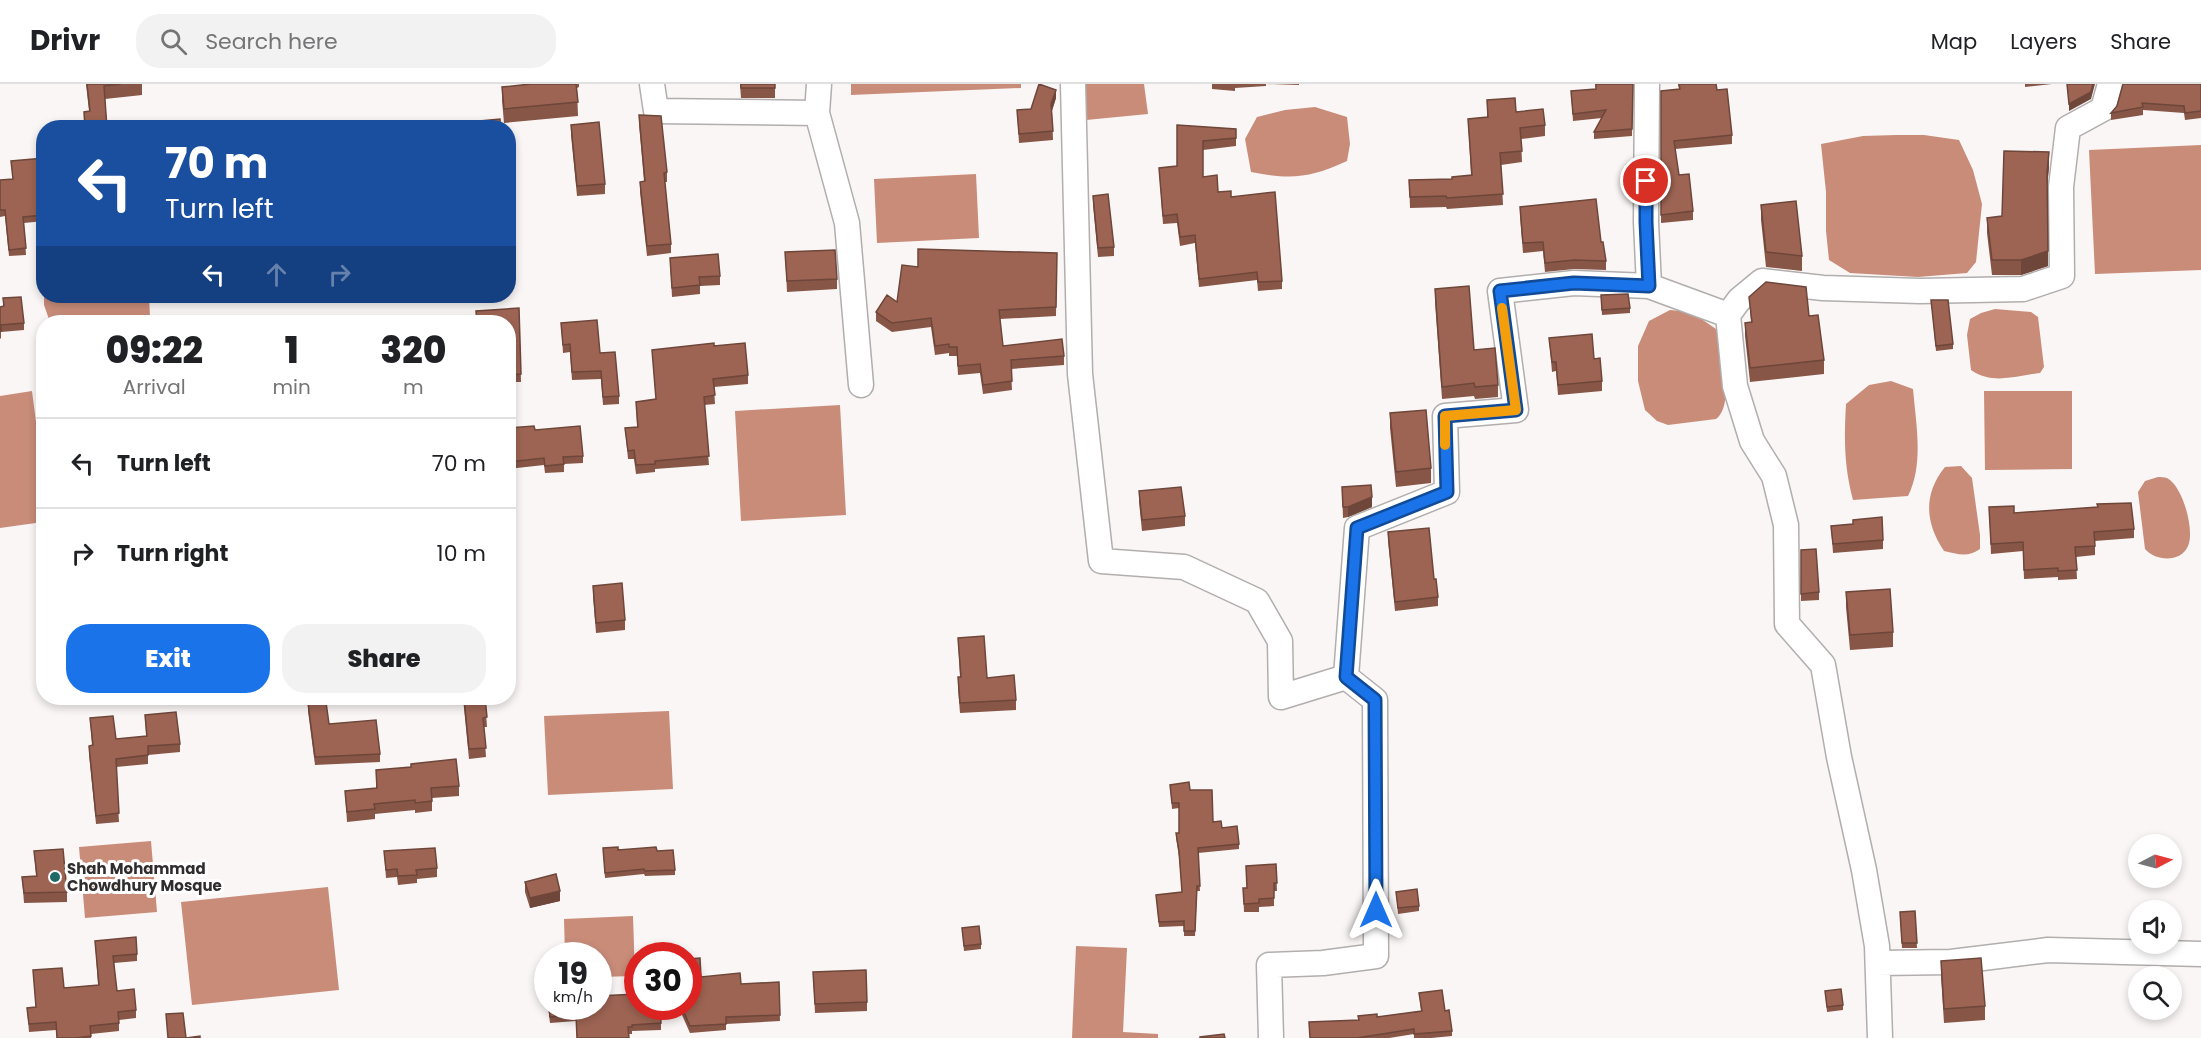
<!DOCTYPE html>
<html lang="en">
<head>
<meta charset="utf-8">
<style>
	:root { --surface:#fff; --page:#f2f2f2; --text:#202124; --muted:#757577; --line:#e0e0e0; --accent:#1a73e8 }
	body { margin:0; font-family:Poppins,sans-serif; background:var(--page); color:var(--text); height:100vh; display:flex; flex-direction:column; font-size:22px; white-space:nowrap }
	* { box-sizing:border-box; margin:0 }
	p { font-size:20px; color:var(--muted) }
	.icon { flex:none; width:33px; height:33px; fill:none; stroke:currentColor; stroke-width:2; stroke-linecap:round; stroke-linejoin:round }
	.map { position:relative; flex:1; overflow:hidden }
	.panel { position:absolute; left:36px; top:231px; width:480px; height:390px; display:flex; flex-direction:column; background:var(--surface); border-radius:24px; box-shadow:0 3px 9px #0003 }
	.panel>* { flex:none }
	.guide { position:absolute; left:36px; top:36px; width:480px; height:183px; border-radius:24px; box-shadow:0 3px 9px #0003; background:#1a4fa0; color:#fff; overflow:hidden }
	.needle { width:39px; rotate:84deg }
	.fabs { position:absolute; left:2128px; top:750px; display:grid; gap:12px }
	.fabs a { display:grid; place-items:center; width:54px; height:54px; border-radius:50%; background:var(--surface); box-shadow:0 3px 9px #0003; font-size:30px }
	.speed { position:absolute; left:534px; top:858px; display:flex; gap:12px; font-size:30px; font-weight:700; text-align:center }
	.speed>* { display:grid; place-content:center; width:78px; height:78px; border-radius:50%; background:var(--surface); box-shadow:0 3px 9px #0003; line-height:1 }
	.speed small { font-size:15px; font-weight:400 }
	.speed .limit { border:9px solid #d22; background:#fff; color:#111 }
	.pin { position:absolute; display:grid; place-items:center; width:51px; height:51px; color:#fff; margin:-26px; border:3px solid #fff; border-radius:50%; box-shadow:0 2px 6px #0007 }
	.me { position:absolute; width:66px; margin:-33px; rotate:0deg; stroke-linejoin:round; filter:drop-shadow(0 0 4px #0008) }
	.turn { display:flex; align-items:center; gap:21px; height:126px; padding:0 30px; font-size:27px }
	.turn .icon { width:78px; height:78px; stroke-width:2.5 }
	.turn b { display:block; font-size:42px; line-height:51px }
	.lanes { display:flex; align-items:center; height:57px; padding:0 30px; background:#0003; justify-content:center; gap:30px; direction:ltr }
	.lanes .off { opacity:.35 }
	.eta { display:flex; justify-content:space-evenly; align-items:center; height:102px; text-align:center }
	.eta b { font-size:36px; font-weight:800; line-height:42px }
	.button { display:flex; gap:12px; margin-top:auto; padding:12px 30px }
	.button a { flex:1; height:69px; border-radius:24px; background:var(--accent); color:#fff; font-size:24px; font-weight:800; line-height:69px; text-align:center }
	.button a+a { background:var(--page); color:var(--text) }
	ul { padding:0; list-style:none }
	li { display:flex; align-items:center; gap:18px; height:90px; padding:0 30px; border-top:2px solid var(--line) }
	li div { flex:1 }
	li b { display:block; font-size:22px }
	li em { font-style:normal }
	header { display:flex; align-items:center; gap:36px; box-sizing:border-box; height:84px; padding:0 30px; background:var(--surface); border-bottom:2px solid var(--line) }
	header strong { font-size:28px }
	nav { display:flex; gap:33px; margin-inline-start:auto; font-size:21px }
	.search { width:420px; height:54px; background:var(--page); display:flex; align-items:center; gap:15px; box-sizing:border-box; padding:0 21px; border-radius:24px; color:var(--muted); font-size:22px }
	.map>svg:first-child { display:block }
</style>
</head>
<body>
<header>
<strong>Drivr</strong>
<div class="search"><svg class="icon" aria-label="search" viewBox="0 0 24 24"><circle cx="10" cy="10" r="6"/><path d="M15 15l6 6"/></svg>Search here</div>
<nav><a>Map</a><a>Layers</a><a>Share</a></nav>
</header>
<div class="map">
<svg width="2201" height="954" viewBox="0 0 2201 954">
	<rect width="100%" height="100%" fill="#faf6f5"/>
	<!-- water -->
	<path fill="#c88c79" d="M851,0H1021V4L851,11Z
		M1082,0H1144L1148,30L1086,36Z
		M1315,23L1347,33L1350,60L1347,77C1310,94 1291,96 1251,88L1245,55L1257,33L1285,26Z
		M1896,51H1924L1959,56L1973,86L1982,120L1976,178L1967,189L1918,193L1850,189L1829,176L1826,147V108L1821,60L1863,52Z
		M2201,61V186L2095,190L2089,66Z
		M976,90L979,154L877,159L874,95Z
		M44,212H149L150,232L146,238H50L44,221Z
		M1995,225L2031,228L2038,233L2044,283L2040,289C2016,292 1992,301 1971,286L1967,251L1970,235L1981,229Z
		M1670,226L1691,228L1719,247C1721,269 1735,321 1716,335L1668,341L1657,337L1645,326L1638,297V262L1649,237Z
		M1891,297L1913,305C1916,340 1924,380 1908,412L1853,416C1844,382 1844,355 1846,320L1869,301Z
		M32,307L43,392V438L0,444V312Z
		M1984,307H2072V385L1985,386Z
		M840,321L846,431L741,437L735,327Z
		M1961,382L1972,394L1980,451V465C1968,474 1957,470 1944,467C1925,439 1923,410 1945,383Z
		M2158,393C2161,393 2164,393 2167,394C2183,402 2195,447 2188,462C2181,479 2155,477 2145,465L2138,408L2145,397Z
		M669,627L673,705L548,711L544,632Z
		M151,757L157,828L85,834L79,763Z
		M328,803L339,906L192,921L181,818Z
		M633,832L635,892L599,893L598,872L565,871L564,835Z
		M1076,862L1127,864L1123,948L1158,950V954H1072Z"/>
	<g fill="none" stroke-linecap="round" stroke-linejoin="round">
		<!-- minor casing -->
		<g stroke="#b1aead" stroke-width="27">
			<path id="minor" d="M652,0L656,27L817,29L819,0
				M1073,0L1080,290L1101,477L1184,483L1257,517L1280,557L1281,613L1346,593
				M1647,0L1646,138L1649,202
				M817,29L847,139L861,301
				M1728,231L1739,216L1762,197L1823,204L1920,207L2023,205L2062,192L2061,103L2068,44L2103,25L2110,0
				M1878,879L1951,878L2048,866L2201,870
				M1271,954L1269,881L1323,879L1376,872L1375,616L1346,593L1357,444L1447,408L1445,332L1516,326L1500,207L1574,199L1649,202L1728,231L1735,302L1752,357L1774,392L1786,441L1787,540L1823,581L1839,673L1864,786L1877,862L1880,954"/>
		</g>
		<!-- minor -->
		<use href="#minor" stroke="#fff" stroke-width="24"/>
	</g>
	<!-- wall -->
	<path fill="#875647" d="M86,0H142V11L105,15L107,44H84V28L89,27Z
		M531,0H579V3L577,4L578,32L504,39L502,16V3Z
		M740,0H775V14H741Z
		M1212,0H1299V1L1266,0V2L1235,4V7L1212,5Z
		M1595,0H1633L1632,52L1594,55V48L1602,34L1573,37L1571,7L1596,5Z
		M1678,0H1716L1717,6L1732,51V60L1675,65L1679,91L1693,127V136L1661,139V7L1679,5Z
		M2025,0H2052L2025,3Z
		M2201,0V34L2185,36L2184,29L2143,26V31L2111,36V29L2117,22Z
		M1056,14L1052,27L1053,56L1019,59L1017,26L1031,25Z
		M1487,16L1545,41V52L1521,55L1522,78L1501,81L1503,121L1447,125L1446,123L1410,124L1409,96L1452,95L1471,91L1468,35L1487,33Z
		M639,31L667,88V98H665L671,160V169L647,172L640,108V98L644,97L639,40Z
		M571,41L605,100V110L577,112L571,51Z
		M1177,41L1236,45V62L1203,66V93L1218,108L1231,113L1282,197V205L1258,207L1257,196L1199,203L1195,159L1180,162L1177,139L1163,140L1159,84L1177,82Z
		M44,74V137L24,139L26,171L9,172L5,132L0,133V96L13,95L11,77Z
		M2049,83L2047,102L2048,182L2021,191H1992L1987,149V134L2002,132Z
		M1093,112L1114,163V172L1098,173L1093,121Z
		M1761,121L1802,172V187L1766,183L1761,136Z
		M1520,123L1601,158L1606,177V186L1574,185L1545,188L1543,167L1523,169L1520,132Z
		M785,168L837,195V205L787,208Z
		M1057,169L1056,232L1000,235L1003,262L1064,272V281L1011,285L1012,306L983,310L980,289L958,291L957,272H949V269L935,271L931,243L892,248L876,237V228L897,218L918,183Z
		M670,174L720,192V201L700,202V210L672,213Z
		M1435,205L1474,266L1498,301V313L1475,315L1474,312L1442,315L1435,218Z
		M1749,213L1809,232L1824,276V290L1750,298L1745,252V239L1751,238Z
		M3,214L24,239V246L1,248V254L0,255V223H3Z
		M1601,216L1630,224V229L1602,231Z
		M1931,216L1953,260V265L1936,267Z
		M519,224L521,298H508V238H476V227Z
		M561,239L600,269L619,312V320L603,321L601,295L572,296L570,268L563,269Z
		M1549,254L1594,275L1602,297V307L1558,311L1556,287L1552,288Z
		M714,262L748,291V300L714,303L715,320L704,321L709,381L655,385V388L636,390L634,375H628L625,344L637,343L636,318L656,316L652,266Z
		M1390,329L1431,384V399L1396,403L1390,344Z
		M508,344L535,346L583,372V379L564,380V388L545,389L544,381L508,385Z
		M1342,403L1372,423L1348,433L1343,434Z
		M1139,407L1185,432V442L1142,447L1139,418Z
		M1989,423L2014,429L2134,445V454L2095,457V471L2076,473L2077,495L2058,496V493L2024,495L2023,467L1991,470Z
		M1831,442L1883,456V465L1833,469Z
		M1388,448L1434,495L1438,513V522L1395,527L1388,457Z
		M1801,466L1819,508V516L1801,517Z
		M593,502L625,536V546L596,549L593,512Z
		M1846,508L1893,548V563L1850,566L1846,523Z
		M958,554L987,594L1016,616V626L960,629L958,604V593H960Z
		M463,614H485L487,643H484L486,673L469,675Z
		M308,619L329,640L380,670V678L315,681L308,627Z
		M145,631L180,660V668L148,671V680L116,683L119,738L96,740L89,670V662L92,661L90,634L116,655L146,652Z
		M376,686L459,702V712L432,714V727L415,729V726L375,730V735L347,738L345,707L376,704Z
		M1170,701L1190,706L1213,738L1239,760V765L1198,769L1200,807H1197L1195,852H1184V842L1159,843L1156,811L1182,808L1179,773L1176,754V749H1179V724L1172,725Z
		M603,764L657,767L675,786V791L645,792L644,790L605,794Z
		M34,767L67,808V818L24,819L22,793L36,792Z
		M384,767L437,784V793L417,795V799L398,801L397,793L386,794Z
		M1276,780L1277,807H1274V822L1259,823V828H1244L1243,804H1247L1246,782Z
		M525,798L560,817L530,824L525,808Z
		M1396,808L1419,822V827L1398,830Z
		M1915,827L1917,864H1902L1900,833Z
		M962,844L981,860V865L964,867Z
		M95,857L137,870V877L114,879L117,907L136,926V934L119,936V947L91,950V954H57L56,946L29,948L27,924L36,923L33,886L64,904L98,901Z
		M1941,877L1985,922V936L1944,939L1941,892Z
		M813,888L867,918V927L815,929Z
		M635,890L661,939V946L632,947V950H628L576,937L550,939L548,922H598L636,910Z
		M701,893L741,900L779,898L780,937L726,940V946L690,949L678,922H688Z
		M1825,907L1843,921V926L1827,928Z
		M1419,909L1445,927L1452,947V952L1431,954H1414V950L1389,954H1310L1358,936V932L1377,933L1421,927Z"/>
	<!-- shaded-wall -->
	<path fill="#6e463a" d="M2093,0H2095L2091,15L2069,27V20Z
		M1056,6V14L1051,29V20Z
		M2049,68V83L2047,103V88Z
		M2048,167V182L2021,191V176Z
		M1372,413V423L1348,433V423Z
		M560,807V817L530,824V814Z"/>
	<!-- building -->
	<path fill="#9d6453" stroke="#6e463a" stroke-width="1.5" d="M87,0H121L104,2L107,44H85L84,28L90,27Z
		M531,0H576L578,18L504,25L502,3Z
		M741,0H775V4H741Z
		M1039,0L1056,6L1051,20L1053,47L1019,50L1017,26L1031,25Z
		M1596,0H1633L1632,45L1594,48L1606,26L1573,30L1571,7L1596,5Z
		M1679,0H1716L1717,6L1727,5L1732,51L1674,57L1679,91L1689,90L1693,127L1661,131V7L1680,5Z
		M2067,0H2093L2091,8L2069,20Z
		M2123,0H2201V27L2185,29L2184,22L2142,19L2143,23L2111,29L2117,22Z
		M1515,14L1516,28L1543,25L1545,41L1520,44L1522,67L1500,69L1503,110L1447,114L1446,112L1410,113L1409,96L1452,95V93L1472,91L1468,35L1488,33L1487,16Z
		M639,31L661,32L667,88L664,89L671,160L647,162L640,98L645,97Z
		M500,35V44H459L458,39Z
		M599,38L605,100L577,102L571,41Z
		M1177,41L1236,45V54L1203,57V93L1217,91L1218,108L1231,107V113L1275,108L1282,197L1258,198L1257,188L1199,195L1195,151L1180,153L1177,130L1163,132L1159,84L1177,82Z
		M2004,67L2049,68L2047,88L2048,167L2021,176H1992L1987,134L2002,132Z
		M44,74V131L23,133L26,164L9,166L5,126H0V96L13,95L11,77Z
		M1108,110L1114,163L1098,164L1093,112Z
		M1596,115L1601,158H1603L1606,177L1574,176L1545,179L1543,158L1523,159L1520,123Z
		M1796,117L1802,172L1766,168L1761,121Z
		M918,165L1057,169L1056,223L999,226L1003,262L1062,255L1064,272L1011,276L1012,297L983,301L980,280L958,282L957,263H949V260L935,262L931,234L892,239L876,228L887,211L897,218L902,181L918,183Z
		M835,166L837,195L787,197L785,168Z
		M718,170L720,192L699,193L700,201L672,204L670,174Z
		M1766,198L1806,203L1809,232L1818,231L1824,276L1750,284L1745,239L1752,238L1749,213Z
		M1469,202L1474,266L1495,264L1498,301L1475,303L1474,299L1442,303L1435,205Z
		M1628,210L1630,224L1602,226L1601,211Z
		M21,213L24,239L1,241V247H0V223L4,222L3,214Z
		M1931,216H1948L1953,260L1936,262Z
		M519,224L521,290L508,291V238H477L476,227Z
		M597,236L600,269L615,268L619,312L603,313L601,287L572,288L570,260L563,261L561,239Z
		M1592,250L1594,275L1600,274L1602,297L1558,301L1556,278H1552L1549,254Z
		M714,259V262L745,259L748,291L713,295L715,311L704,313L709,372L655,377V380L636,381L634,366L628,367L625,344L638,343L636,318L656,315L652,266Z
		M1426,326L1431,384L1396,388L1390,329Z
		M534,342L535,346L580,342L583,372L563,373L564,380L545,382L544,374L508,378V344Z
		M1371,401L1372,413L1348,423H1343L1342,403Z
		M1181,403L1185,432L1142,436L1139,407Z
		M2131,419L2134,445L2094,448L2095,462L2075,463L2077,486L2058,487V484L2024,486L2023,458L1991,460L1989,423L2014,422V429L2098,423L2097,420Z
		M1882,433L1883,456L1833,460L1831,442L1853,440V436Z
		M1429,444L1434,495H1436L1438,513L1395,518L1388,448Z
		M1816,465L1819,508L1801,510V466Z
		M622,499L625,536L596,539L593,502Z
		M1890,505L1893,548L1850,551L1846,508Z
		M984,552L987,594L1014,591L1016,616L960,619L958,593H961L958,554Z
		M464,614H485L487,633L483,634L486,664L469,665Z
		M326,618L329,640L376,636L380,670L315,673L308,619Z
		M176,628L180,660L148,662V671L116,675L119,729L96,732L89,662L93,661L90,634L113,632L116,655L147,652L145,631Z
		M456,675L459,702L431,704L432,717L415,719V716L374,720L375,725L347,728L345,707L377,704L376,686L411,683V680Z
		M1189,698L1190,706H1212L1213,738L1221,737L1222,744L1237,742L1239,760L1198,764L1200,802H1197L1195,847H1184V837L1159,838L1156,811L1182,808L1179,767L1176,749H1179V719H1172L1170,701Z
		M618,763V766L656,763L657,767L673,766L675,786L645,787L644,785L605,789L603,764Z
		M435,764L437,784L416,786L417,791L398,792L397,785L386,786L384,767Z
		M63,765L67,808L24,809L22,793L37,792L34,767Z
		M1276,780L1277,799H1274V814L1259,815V819L1244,820L1243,804H1247L1246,782Z
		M556,790L560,807L530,814L525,798Z
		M1417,805L1419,822L1398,824L1396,808Z
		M1915,827L1917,859H1902L1900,828Z
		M979,842L981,860L964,862L962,844Z
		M136,853L137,870L113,872L117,907L134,905L136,926L118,928L119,939L90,942L91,952L76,954H57L56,938L29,940L27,924L36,923L33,886L62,884L64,904L99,901L95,857Z
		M700,874L701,893L740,889L741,900L779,898L780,931L726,933V940L690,942L681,922H688V875Z
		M1981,874L1985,922L1944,925L1941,877Z
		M866,886L867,918L815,920L813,888Z
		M635,890H638V922H660L661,939L632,941V943H628L629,954H577L576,930L550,933L549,922H598V912L637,910Z
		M1841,905L1843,921L1827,923L1825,907Z
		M1442,906L1445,927L1449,926L1452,947L1414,950V945L1357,954H1310L1309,938L1359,936L1358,932L1377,930V933L1422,927L1419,909Z
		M183,929L186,954L200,952V954H168L166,930Z
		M1224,950L1225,954H1200V953Z"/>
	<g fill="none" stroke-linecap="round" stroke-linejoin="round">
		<!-- route casing -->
		<g stroke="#114b97" stroke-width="15">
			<path id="route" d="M1376,826L1375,616L1346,593L1357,444L1447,408L1445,332L1516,326L1500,207L1574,199L1649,202L1646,138V97"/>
		</g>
		<!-- route -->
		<use href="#route" stroke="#1a73e8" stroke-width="10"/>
		<!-- slow -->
		<path stroke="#f59e0b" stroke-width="10" d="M1445,361V332L1516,326L1502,224"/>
	</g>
	<!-- markers -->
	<circle fill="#1f6a65" stroke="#fff" stroke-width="2" cx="55" cy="793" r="6"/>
	<g text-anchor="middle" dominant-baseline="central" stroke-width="6" stroke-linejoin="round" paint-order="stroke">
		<!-- poi labels -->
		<g font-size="15" font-weight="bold" fill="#2f2d2d" stroke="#fff" text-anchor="start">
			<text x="67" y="784">Shah Mohammad<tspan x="67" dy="17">Chowdhury Mosque</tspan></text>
		</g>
	</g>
</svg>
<div class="fabs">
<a><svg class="needle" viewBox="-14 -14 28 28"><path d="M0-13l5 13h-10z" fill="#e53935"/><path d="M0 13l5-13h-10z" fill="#757577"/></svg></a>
<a><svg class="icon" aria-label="sound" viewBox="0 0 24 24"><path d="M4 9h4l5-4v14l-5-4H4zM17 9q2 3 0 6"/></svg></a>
<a><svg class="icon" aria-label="search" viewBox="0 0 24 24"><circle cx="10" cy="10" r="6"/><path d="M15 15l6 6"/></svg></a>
</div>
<div class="speed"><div>19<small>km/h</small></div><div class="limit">30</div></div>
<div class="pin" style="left:1646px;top:97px;background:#d93025"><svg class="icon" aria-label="arrive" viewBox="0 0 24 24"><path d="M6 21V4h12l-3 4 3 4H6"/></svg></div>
<svg class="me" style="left:1376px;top:826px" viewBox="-20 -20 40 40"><path d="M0-17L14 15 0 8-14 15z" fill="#1a73e8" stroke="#fff" stroke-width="4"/></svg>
<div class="guide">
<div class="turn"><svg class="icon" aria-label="left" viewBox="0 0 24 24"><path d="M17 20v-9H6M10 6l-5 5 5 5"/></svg><div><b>70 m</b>Turn left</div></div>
<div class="lanes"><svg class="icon" aria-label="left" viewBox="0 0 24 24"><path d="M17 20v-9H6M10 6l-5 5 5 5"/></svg><svg class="icon off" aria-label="ahead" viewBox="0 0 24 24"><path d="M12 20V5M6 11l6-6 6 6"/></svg><svg class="icon off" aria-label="right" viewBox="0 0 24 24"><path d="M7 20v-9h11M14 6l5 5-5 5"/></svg></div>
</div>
<section class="panel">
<div class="eta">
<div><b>09:22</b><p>Arrival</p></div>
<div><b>1</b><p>min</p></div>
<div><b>320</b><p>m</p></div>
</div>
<ul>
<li><svg class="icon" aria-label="left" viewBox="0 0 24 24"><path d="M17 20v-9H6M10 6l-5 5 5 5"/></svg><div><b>Turn left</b></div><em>70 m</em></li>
<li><svg class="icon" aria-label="right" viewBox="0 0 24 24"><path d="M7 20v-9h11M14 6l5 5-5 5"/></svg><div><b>Turn right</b></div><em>10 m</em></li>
</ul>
<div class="button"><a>Exit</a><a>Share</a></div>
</section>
</div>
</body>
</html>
